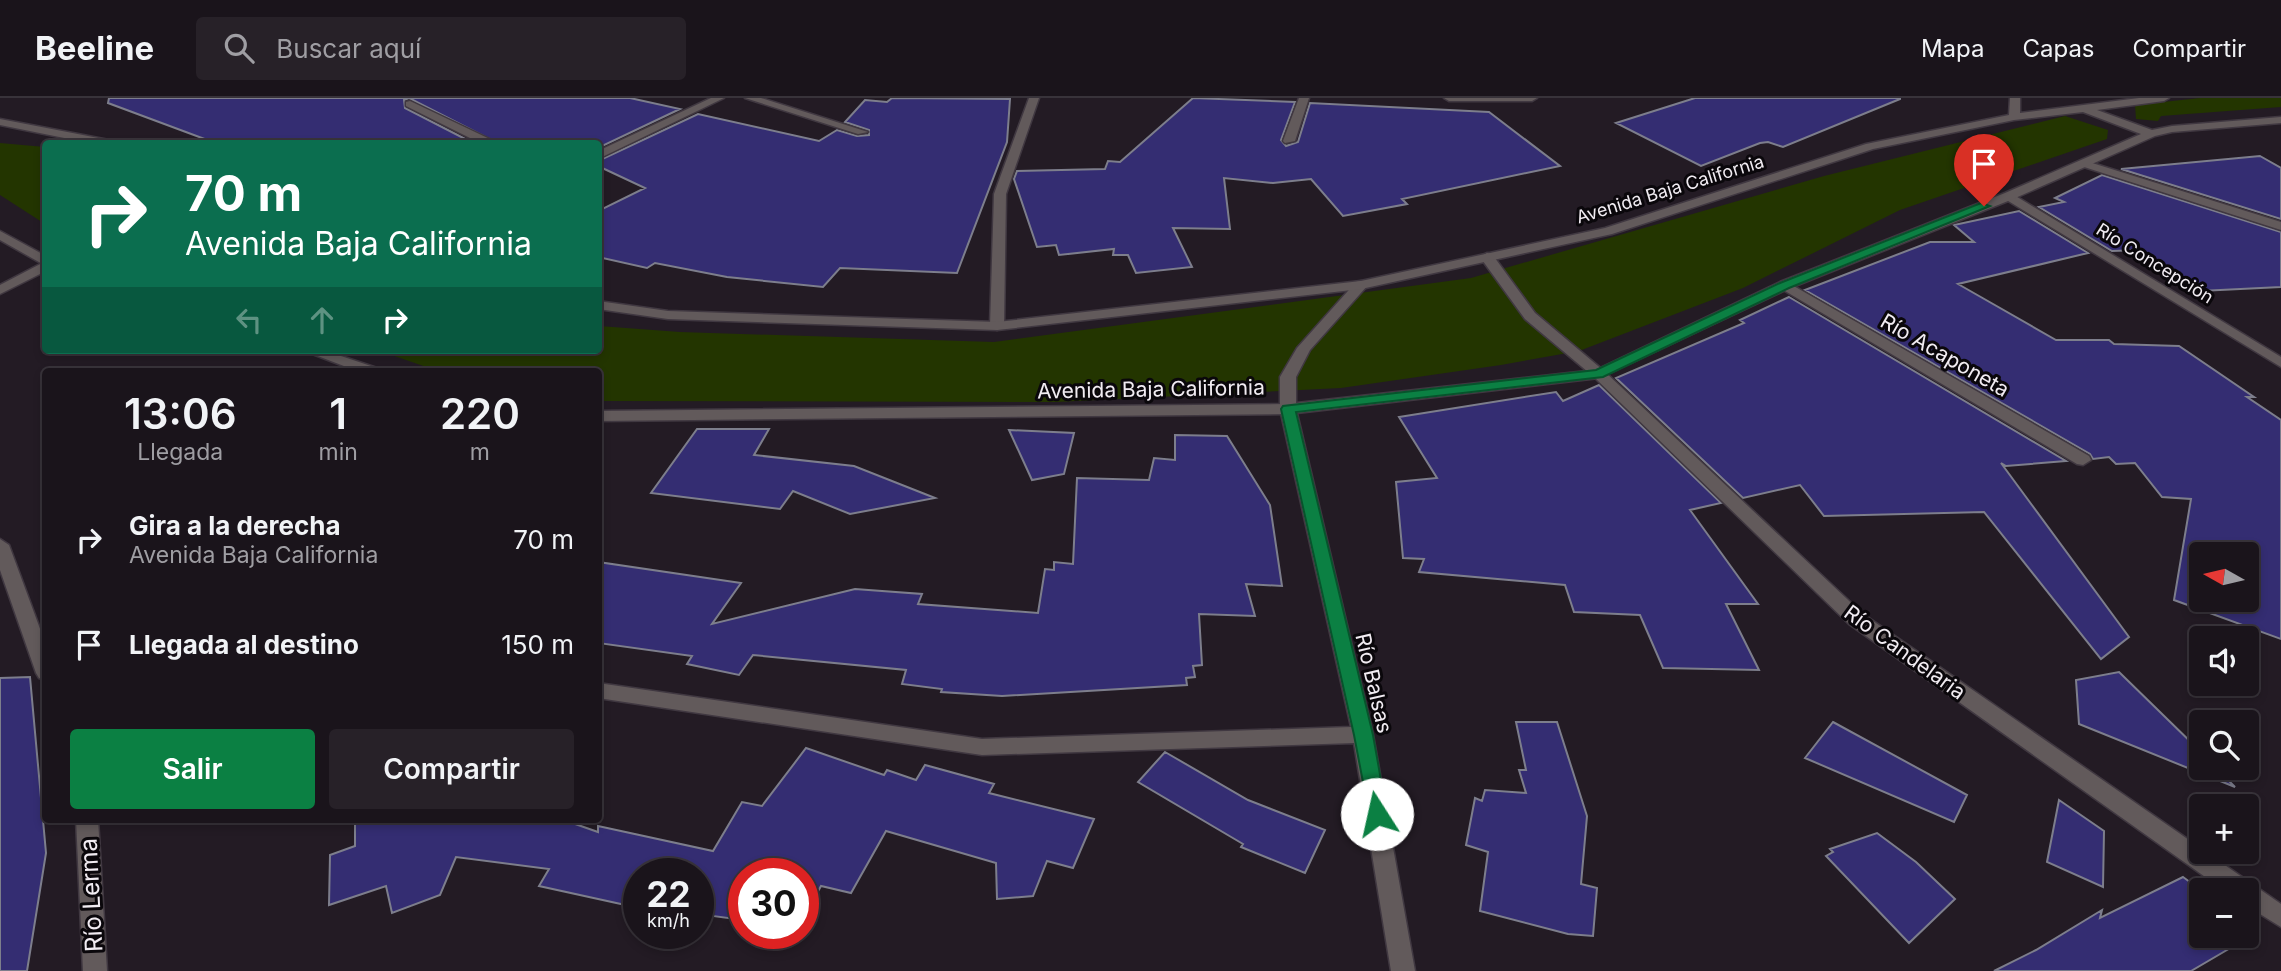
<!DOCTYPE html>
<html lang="es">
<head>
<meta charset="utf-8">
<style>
	:root { --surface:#1a141b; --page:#272128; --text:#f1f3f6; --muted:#9f9ea3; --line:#38333a; --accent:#0b8043 }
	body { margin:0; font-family:Inter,sans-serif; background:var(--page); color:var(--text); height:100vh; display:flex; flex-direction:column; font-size:26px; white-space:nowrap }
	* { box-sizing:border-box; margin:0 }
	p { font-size:23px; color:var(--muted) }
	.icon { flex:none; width:38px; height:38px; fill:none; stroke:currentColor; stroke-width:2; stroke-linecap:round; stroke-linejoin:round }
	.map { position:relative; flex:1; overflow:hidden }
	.panel { position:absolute; left:42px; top:270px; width:560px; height:455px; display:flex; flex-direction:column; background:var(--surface); border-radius:7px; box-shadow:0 4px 10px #0003,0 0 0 2px var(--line) }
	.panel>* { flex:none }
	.top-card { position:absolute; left:42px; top:42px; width:560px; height:214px; border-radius:7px; box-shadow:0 4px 10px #0003,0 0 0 2px var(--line); background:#0b6e4f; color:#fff; overflow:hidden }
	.needle { width:46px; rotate:278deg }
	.controls { position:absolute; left:2189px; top:444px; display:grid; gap:14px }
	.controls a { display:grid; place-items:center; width:70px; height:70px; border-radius:7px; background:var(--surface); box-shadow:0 4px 10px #0003,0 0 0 2px var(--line); font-size:35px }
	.speed { position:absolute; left:623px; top:760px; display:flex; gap:14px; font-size:35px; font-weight:700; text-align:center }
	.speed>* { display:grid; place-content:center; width:91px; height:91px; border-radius:50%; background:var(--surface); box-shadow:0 4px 10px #0003,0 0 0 2px var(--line); line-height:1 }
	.speed small { font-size:18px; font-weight:400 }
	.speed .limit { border:10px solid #d22; background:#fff; color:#111 }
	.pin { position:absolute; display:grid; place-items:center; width:60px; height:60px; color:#fff; margin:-72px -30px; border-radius:50% 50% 50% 0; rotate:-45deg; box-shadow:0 0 7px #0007 }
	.pin .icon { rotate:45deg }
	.me { position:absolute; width:77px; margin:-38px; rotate:350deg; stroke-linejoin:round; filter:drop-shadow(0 0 5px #0008) }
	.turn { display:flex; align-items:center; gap:24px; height:147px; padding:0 28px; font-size:32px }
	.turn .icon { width:91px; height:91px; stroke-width:2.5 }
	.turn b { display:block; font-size:49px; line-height:60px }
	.lanes { display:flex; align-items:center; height:66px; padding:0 28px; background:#0003; justify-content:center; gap:35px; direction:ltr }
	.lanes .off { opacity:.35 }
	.eta { display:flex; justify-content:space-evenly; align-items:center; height:119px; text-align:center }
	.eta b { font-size:42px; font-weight:600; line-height:49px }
	.primary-button { display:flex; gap:14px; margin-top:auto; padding:14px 28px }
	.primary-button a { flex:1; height:80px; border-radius:7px; background:var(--accent); color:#fff; font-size:28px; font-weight:600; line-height:80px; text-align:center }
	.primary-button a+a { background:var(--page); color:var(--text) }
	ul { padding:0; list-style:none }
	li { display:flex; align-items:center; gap:21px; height:105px; padding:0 28px }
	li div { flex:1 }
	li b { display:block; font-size:26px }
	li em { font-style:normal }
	header { display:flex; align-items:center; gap:42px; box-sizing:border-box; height:98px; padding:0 35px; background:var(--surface); border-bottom:2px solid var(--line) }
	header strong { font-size:33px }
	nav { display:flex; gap:38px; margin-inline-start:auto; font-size:24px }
	.search { width:490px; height:63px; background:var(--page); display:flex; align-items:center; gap:18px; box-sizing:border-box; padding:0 24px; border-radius:7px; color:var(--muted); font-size:26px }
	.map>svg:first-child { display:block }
</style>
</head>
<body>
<header>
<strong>Beeline</strong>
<div class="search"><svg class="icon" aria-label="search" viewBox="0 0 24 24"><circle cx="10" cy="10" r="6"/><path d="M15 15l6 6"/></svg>Buscar aquí</div>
<nav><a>Mapa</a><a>Capas</a><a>Compartir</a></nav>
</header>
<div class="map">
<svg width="2281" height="873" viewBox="0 0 2281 873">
	<rect width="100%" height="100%" fill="#231b24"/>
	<!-- green -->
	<path fill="#233500" d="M2200,0H2281V9L2161,18L2158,23L2136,21L2135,7Z
		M2065,18L2108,32L2107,41L1900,112L1743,190L1579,253L1501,267L1341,290L1056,304L599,303L598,273H438L377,252H598L599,228L680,234L994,244L1471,180L1824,78Z
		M0,45L45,49V126L0,97Z"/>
	<!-- building -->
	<path fill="#342d72" stroke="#7d7e8c" stroke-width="2" fill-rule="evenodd" d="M109,0H630L680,11L598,50V46H499L409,0L404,2L405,10L475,46H218L108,5Z
		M892,0L1010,1L1007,44L957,175L840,170L823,189L727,179L655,165L647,170L598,159V113L645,90L598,68V63L698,16L819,43L837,32L857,38L869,37V32L845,24L865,2L887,4Z
		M1193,0L1295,4L1281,42L1286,48L1298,44L1310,5L1489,14L1560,68L1402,101L1407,106L1343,118L1311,81L1273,85L1224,80L1230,131L1173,130L1192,169L1136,175L1128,157H1113L1114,151L1059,157L1056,147L1037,149L1014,81L1017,73L1105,71L1108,63L1120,64Z
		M1695,0H1900V1L1783,49L1768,44L1760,45L1701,68L1616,25Z
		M2260,58L2281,70V121L2121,71Z
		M2102,77L2281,134V189L2200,193L2139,152L2112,153L2039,109L2064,104L2055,100Z
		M2019,113L2088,155L1958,186L2056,242H2109L2114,246L2179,248L2254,299H2247L2281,322V541L2174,502L2191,401L2162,399L2135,365L2116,366L2109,359L2093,361L2090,356L1805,192L1930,144H1974L1954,127ZM2202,457H2247V502H2202Z
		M1789,199L2066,363L2006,368L2001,365L2129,539L2101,561L1984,414L1824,418L1800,387L1743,400L1616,280L1744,225L1740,222Z
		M1599,287L1721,405L1690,412L1758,506H1726L1759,572L1663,570L1640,517L1574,514L1565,487L1419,474L1424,461L1403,460L1396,384L1437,380L1399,319L1556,294L1563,303Z
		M697,331H769L754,357L854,368L935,400L850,416L793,393L780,411L651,395Z
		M1009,332L1074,335L1064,376L1032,382Z
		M1175,337L1227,338L1270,407L1282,488L1246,486L1255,518L1199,516L1202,567L1193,568L1195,579L1186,580L1187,587L1002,598L941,594L942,591L902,586L906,572L753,557L739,577L687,566L692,558L598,545V464L741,485L712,526L855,491L922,496L918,506L1038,515L1045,471L1054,472V464L1073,466L1077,380L1149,382L1154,360L1175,362Z
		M2119,574L2202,655V670H2216L2235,689L2079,626L2076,582Z
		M30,579L46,755L27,873H0V580Z
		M1516,624H1557L1587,718L1581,786L1597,790L1593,838L1568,836L1480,813L1488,754L1466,747L1475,700L1482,703L1485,692L1526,695L1519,672H1526Z
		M1833,624L1967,697L1954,724L1805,660Z
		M806,650L884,677L887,672L916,682L925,667L994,686L989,695L1094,721L1073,770L1047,763L1033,798L997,801L996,765L886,733L851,795L821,788L809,810L803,809V775H744V800L735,821L698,816V775H639V810L539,788L549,771L456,759L440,797L392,815L386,788L329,807L330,757L355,748V721H561L598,734V728L713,753L742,704L762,708Z
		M1165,654L1248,702L1325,732L1305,775L1241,749L1243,746L1138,684Z
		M2059,702L2104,733L2103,789L2047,764Z
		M1877,735L1916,764L1955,801L1909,845L1826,758L1833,754L1830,751Z
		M2183,779L2202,793V838H2247V828L2256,835L2191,873H1994L2036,852L2102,812L2100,820Z"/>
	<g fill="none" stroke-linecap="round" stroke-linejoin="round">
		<!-- minor casing -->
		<g stroke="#403841" stroke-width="3">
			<path id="minor" d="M711,0H724L598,61V53Z
				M745,0H761L868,34L858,36Z
				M1029,0H1039L1006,96L1004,228L997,232L990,228L994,96Z
				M1299,0H1309L1295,43L1285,45L1283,43Z
				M1444,0H1537L1532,3H1449Z
				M410,3L496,44L497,46H482L406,8V4Z
				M2081,64H2089L2281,124V132L2081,68Z
				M2009,94L2281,259V269L2005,101L2003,98Z
				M1487,155L1492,156L1535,215L1604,273L1863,516L2202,751V754H2206L2281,806V829L2247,808V793H2225L1849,526L1594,279L1525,221L1480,159Z
				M46,163V173L0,196V187Z
				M1361,183L1368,187L1310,252L1296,279V311L1373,637L1415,873H1391L1354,645L982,657L598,600V585L982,641L1351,629L1280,311V279L1297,250L1356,184Z
				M1785,183L2089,358L2091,362L2083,367L2077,366L1780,190L1778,187Z
				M0,441L9,447L46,547V582L39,580L36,575L0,472Z
				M76,721H98L107,873H83Z"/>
		</g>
		<!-- tertiary casing -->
		<g stroke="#403841" stroke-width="3">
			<path id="tertiary" d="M2010,0H2020V15L2139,0H2169L2164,3L2097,12L2152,32L2172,28L2281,19V25L2172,34L2155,38L2013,101L1790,190L1599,280L1288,316L598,323V313L1288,306L1596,272L1780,184L2005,95L2141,36L2083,14L2014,22L1873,51L1612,136L1361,191L997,232L668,221L598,211V203L668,213L997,224L1361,183L1605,130L1866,46L2009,17Z
				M0,21L114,43L119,46H94L0,27Z
				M0,133L46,158V168L0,142Z
				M302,252H323L377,270L379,273H357Z"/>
		</g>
		<!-- minor -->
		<use href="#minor" fill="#625a5b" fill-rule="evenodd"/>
		<!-- tertiary -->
		<use href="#tertiary" fill="#625a5b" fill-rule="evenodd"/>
	</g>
	<!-- route -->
	<path fill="#0b8043" stroke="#07532c" stroke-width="2" d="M1981,105L1990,108L1789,190L1603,279L1296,314L1373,637L1387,716L1384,721H1370L1354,637L1281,311L1283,308L1596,272L1780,185Z"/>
	<g text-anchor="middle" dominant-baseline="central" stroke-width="6" stroke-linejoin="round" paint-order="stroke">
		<!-- far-street labels -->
		<g font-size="18" fill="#f1ecf2" stroke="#0a070b">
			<text transform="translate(1670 91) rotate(-17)">Avenida Baja California</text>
			<text transform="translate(2155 165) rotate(32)">Río Concepción</text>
		</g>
		<!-- street labels -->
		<g font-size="21" fill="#f1ecf2" stroke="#0a070b">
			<text transform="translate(1945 257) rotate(30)">Río Acaponeta</text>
			<text transform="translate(1151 291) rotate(-1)">Avenida Baja California</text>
			<text transform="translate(1905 554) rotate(36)">Río Candelaria</text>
			<text transform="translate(1374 585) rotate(77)">Río Balsas</text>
		</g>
		<!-- near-street labels -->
		<g font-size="24" fill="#f1ecf2" stroke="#0a070b">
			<text transform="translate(91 797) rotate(-93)">Río Lerma</text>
		</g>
	</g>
</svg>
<div class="controls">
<a><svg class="needle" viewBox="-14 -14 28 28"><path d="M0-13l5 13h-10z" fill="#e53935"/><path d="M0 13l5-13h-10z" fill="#9f9ea3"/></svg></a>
<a><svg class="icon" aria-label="sound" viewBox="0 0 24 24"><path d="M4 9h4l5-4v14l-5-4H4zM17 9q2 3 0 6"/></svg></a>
<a><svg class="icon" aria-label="search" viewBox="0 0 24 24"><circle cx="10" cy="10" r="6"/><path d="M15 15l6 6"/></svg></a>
<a>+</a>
<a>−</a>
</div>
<div class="speed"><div>22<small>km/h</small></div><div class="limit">30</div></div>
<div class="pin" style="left:1984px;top:108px;background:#d93025"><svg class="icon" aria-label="arrive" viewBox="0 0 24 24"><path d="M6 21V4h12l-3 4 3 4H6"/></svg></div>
<svg class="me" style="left:1377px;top:716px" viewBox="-20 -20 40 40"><circle r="19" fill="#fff"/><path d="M0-13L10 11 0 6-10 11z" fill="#0b8043"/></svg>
<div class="top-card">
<div class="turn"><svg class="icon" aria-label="right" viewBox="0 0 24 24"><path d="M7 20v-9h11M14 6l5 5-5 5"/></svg><div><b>70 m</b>Avenida Baja California</div></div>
<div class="lanes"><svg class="icon off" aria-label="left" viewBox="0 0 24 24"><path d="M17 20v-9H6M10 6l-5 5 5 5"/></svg><svg class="icon off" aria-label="ahead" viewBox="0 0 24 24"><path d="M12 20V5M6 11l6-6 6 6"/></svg><svg class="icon" aria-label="right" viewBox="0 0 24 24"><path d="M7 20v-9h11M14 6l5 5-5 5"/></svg></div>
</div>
<section class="panel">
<div class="eta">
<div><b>13:06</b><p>Llegada</p></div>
<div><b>1</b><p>min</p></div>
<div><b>220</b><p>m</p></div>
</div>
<ul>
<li><svg class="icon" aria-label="right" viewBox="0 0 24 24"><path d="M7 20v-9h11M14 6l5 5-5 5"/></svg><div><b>Gira a la derecha</b><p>Avenida Baja California</p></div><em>70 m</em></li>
<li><svg class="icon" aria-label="arrive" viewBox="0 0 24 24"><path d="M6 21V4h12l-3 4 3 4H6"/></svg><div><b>Llegada al destino</b></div><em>150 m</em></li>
</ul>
<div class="primary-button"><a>Salir</a><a>Compartir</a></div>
</section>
</div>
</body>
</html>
